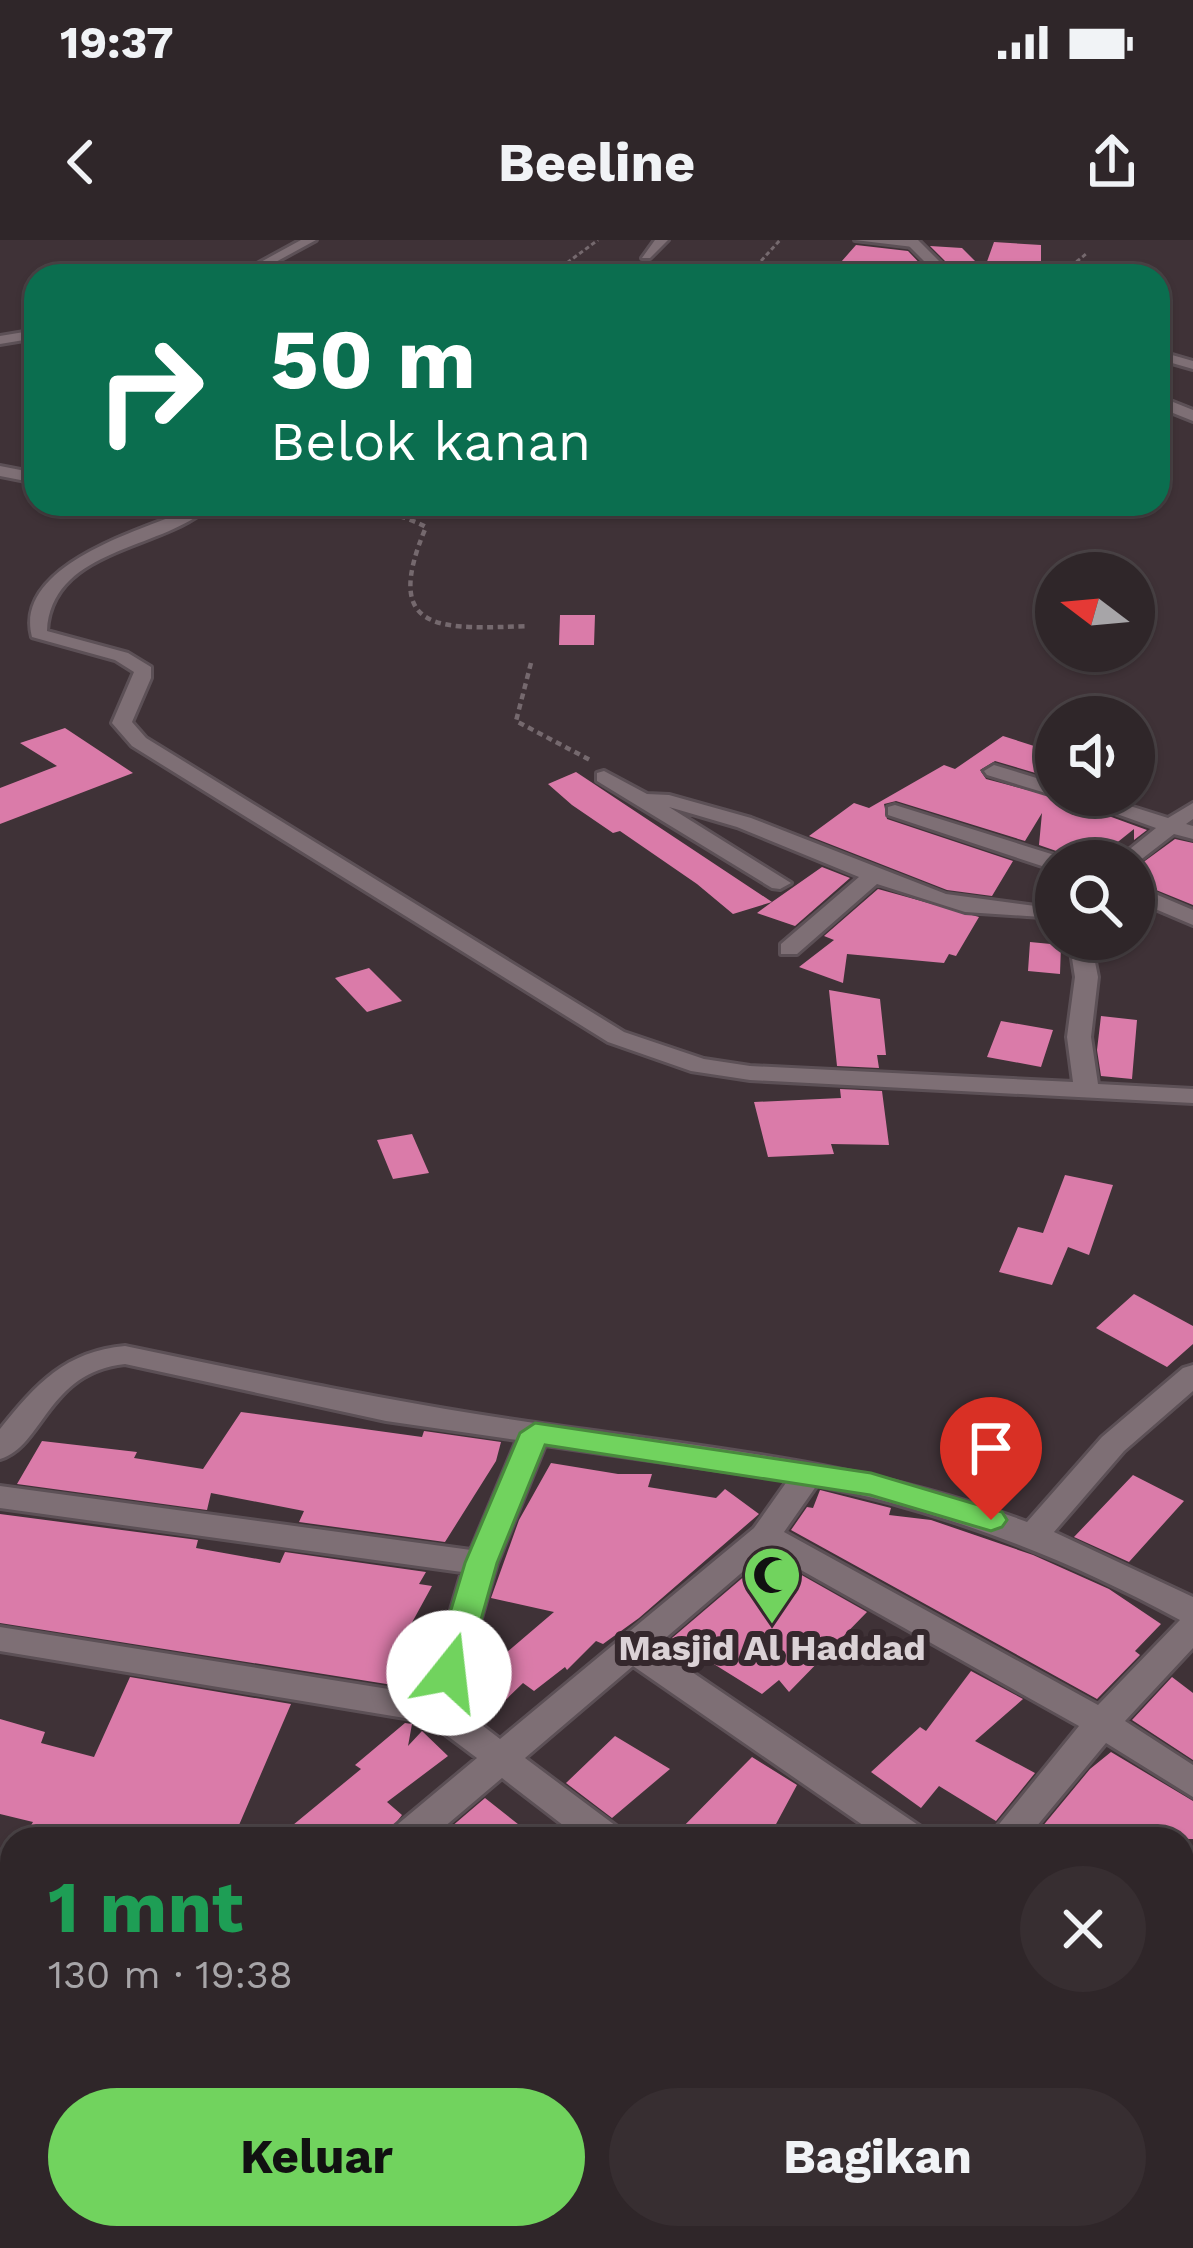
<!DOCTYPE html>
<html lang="id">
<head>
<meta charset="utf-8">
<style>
	:root { --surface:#2f2629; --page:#372e31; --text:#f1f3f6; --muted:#a7a5a8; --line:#4a4346; --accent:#71d35e }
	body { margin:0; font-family:"Work Sans",sans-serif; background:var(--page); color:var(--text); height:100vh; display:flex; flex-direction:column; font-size:45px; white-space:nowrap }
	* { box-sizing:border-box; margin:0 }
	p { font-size:39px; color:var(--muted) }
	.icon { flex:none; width:66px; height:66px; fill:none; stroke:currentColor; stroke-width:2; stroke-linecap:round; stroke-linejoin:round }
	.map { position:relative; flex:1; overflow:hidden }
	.sheet { position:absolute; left:0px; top:1587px; width:1194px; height:423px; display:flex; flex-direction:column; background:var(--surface); border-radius:36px 36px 0 0; box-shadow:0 3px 9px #0004,0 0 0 3px var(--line) }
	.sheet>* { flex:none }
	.guide { position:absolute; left:24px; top:24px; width:1146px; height:252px; border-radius:36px; box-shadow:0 3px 9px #0004,0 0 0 3px var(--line); background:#0b6e4f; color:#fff; overflow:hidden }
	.needle { width:78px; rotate:286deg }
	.fabs { position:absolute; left:1035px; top:312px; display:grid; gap:24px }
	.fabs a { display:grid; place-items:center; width:120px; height:120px; border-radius:50%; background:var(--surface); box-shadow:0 3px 9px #0004,0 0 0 3px var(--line); font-size:60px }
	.pin { position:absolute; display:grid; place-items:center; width:102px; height:102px; color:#fff; margin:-123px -51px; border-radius:50% 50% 50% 0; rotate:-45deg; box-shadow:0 0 12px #0007 }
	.pin .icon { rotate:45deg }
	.me { position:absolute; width:132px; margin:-66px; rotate:16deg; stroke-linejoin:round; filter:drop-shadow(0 0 9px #0008) }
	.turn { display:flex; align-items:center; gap:42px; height:252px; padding:0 48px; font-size:54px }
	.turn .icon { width:156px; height:156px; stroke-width:2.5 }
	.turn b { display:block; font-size:84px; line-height:102px }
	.round { display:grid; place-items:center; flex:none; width:126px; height:126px; border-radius:63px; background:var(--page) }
	.summary { display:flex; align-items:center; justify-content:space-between; height:204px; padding:0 48px }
	h1 { font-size:72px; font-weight:700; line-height:90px; color:#1e9e55 }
	.cta { display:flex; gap:24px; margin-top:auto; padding:24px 48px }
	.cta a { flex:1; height:138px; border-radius:72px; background:var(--accent); color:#111; font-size:48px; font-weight:700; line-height:138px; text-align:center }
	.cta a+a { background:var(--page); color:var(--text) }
	.status { display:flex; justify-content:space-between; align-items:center; height:84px; padding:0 60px; background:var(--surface); direction:ltr }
	.status svg { height:33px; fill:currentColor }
	header { display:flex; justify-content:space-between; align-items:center; height:156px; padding:0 48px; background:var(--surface); font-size:54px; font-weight:700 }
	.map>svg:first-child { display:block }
</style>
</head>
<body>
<div class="status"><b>19:37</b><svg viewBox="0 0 49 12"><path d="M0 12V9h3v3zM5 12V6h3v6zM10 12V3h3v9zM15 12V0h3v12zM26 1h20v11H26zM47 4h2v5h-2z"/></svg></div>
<header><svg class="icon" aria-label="back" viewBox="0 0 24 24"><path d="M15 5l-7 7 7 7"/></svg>Beeline<svg class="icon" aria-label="share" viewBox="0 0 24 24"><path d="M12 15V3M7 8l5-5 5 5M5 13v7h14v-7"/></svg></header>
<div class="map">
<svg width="1193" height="2008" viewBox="0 0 1193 2008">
	<rect width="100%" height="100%" fill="#3f3237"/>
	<!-- building -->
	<path fill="#da7ba9" d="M994,2L1041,5V33L958,34L930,6L962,8L984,30Z
		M856,5L908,11L931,35L834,30Z
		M560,375H595L594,405H559Z
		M65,488L133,533L0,584V548L57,526L20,503Z
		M1003,496L1056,513V539L995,521L980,530L986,539L1062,559L1147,590L1134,600V589L1094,621H1069L1065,614L1039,605L1042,573L1025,601L896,561L884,564L887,579L1013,621L992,656L947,650L809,596L854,563L869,568L944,525L955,529Z
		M576,532L772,662L822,627L850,638L795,686L757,673L772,662L733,674L697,644L620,591L613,593L572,565L548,544Z
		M1175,599L1193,603V665L1134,641V629Z
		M878,649L979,677L956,716L949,714L944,723L847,714L843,743L799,727L834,700L824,696Z
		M1030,702L1061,705L1060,734L1028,731Z
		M369,728L402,761L367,772L335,738Z
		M829,750L880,759L886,815H877L879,828L837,826Z
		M1101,776L1137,780L1132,839L1101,836L1097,810Z
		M1001,781L1053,790L1041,827L987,817Z
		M840,849L882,851L889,905L831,904L834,914L768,917L754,862L841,858Z
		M412,894L429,933L393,939L377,900Z
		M1065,935L1113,945L1089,1015L1068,1007L1052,1045L999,1032L1018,987L1043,993Z
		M1134,1054L1193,1086V1104L1167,1127L1096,1088Z
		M241,1172L422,1197L424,1191L501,1202L496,1221L445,1302L299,1282L304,1271L211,1253L207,1270L17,1244L42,1201L137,1212L134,1218L203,1229Z
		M551,1223L618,1234H652L648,1247L716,1258L725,1249L759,1274L639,1378L603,1404L596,1401L567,1430L565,1427L534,1451L523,1443L484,1481L461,1463L466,1447L554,1372L491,1358L519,1280Z
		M1133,1235L1184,1261L1129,1322L1074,1297Z
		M820,1250L891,1268L889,1275L931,1280L1033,1315L1109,1349L1161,1384L1135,1411L1140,1415L1097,1459L791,1290L807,1267L813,1268Z
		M0,1274L198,1300L196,1308L280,1323L285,1312L426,1332L419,1344L432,1346L403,1399L425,1403L418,1449L0,1383Z
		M768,1316L867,1372L789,1452L779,1440L762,1454L672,1398Z
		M971,1431L1023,1459L975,1501L1035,1533L996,1581L939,1546L921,1568L871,1532L920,1487L926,1491Z
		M130,1437L291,1464L233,1599H23L33,1582L0,1574V1479L45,1492L41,1503L94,1517Z
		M1172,1437L1193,1453V1520L1132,1480Z
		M405,1483L412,1484L408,1506L422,1491L448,1516L387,1562L402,1575L383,1599H276L361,1529L355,1525Z
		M615,1496L670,1529L612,1578L566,1543Z
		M1111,1512L1193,1561V1599H1032L1090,1529Z
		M752,1517L797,1545L768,1599L753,1589L741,1599H671Z
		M485,1558L537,1599H437Z"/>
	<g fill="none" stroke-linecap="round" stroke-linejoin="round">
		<!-- street casing -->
		<g stroke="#5c5056" stroke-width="6">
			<path id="street" d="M301,0H316L250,36H235Z
				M655,0H668L650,18H642Z
				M855,0H915L919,3L913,7Z
				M36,90V98L0,104V96Z
				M1158,111L1193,121V129L1158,119Z
				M0,226L36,233V243L0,236Z
				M142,264H170L200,274C151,310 51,312 47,391L128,413L151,427V438L132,482L146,498L624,792L704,819L750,826L1073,842L1067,797L1075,737L1071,712L1082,705L1093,712L1098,737L1091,797L1098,844L1193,849V863L750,840L691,831L608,802L132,506L112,483L134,432L115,420L32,397C14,329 128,294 176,275Z
				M994,525L1056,544V555H1060L1049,554L987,535L984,531Z
				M604,531L647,554L669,555L751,578L946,654L1043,667L1056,662V678L965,672L877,644L797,714H781V704L859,637L737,587L669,567L791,643L780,649L772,648L597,541V533Z
				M1064,555H1095L1168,578L1193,563V579L1186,584L1193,586V599L1174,594L1134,625V621H1115L1156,588Z
				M895,565L1064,618L1065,621H1056V629L1048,628L888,575V567Z
				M1134,645L1193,670V685L1134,660Z
				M125,1106C259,1134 392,1162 528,1182C695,1206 867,1221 1027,1282L1102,1197L1183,1128L1193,1125V1151L1124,1211L1054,1292L1193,1357V1408L1125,1481L1193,1525V1557L1106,1503L1026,1599H987L1079,1486L767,1311L655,1407L924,1589L929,1599H883L633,1426L525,1518L620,1589L625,1599H581L502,1538L430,1599H387L392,1589L477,1518L429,1482L0,1411V1387L426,1455L462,1332L0,1268V1246L471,1310L517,1200L386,1181L125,1124C47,1132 43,1207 0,1219V1189C36,1144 66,1111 125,1106ZM545,1205L788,1240L754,1288L500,1499L456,1465L497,1323ZM817,1245C946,1272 1064,1317 1180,1380L1098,1465L784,1292Z
				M1182,1759L1193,1763V1800L1182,1796Z
				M1100,1998H1150L1154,2008H1104Z"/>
		</g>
		<!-- secondary casing -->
		<g stroke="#5c5056" stroke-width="6">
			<path id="secondary" d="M903,0H918L954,36H939Z
				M1158,156L1193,170V181L1158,167Z"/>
		</g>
		<!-- path-far1 -->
		<path stroke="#75696e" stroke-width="3" stroke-dasharray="4.5 3" stroke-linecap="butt" d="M751,32L780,0
			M549,36L598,0
			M1059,36L1086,14"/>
		<!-- path -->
		<path stroke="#75696e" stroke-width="4.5" stroke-dasharray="6 4.5" stroke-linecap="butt" d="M212,275C281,271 362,253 426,287C380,395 442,389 529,386
			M531,423L516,481L590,520"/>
		<!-- street -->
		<use href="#street" fill="#7e6f75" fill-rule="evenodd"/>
		<!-- secondary -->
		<use href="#secondary" fill="#7e6f75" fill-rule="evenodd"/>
	</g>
	<!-- route -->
	<path fill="#71d35e" stroke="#49893d" stroke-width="3" d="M535,1183L871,1233L1002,1272L1007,1280L1002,1287L991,1291L870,1255L545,1205L497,1323L466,1433L461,1443L449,1446L437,1443L432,1433L465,1323L520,1193Z"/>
	<!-- icons -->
	<defs>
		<g id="mosque-pin" transform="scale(3)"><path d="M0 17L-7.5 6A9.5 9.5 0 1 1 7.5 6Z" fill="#71d35e" stroke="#35282d"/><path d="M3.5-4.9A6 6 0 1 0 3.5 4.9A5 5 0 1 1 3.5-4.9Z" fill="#111"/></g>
	</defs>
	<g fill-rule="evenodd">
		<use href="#mosque-pin" x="772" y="1335"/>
	</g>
	<g text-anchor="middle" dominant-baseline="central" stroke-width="12" stroke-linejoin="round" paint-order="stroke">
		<!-- poi labels -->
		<g font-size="36" font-weight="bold" fill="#dbd2d6" stroke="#35282d">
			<text x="772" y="1408">Masjid Al Haddad</text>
		</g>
	</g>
</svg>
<div class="fabs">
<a><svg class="needle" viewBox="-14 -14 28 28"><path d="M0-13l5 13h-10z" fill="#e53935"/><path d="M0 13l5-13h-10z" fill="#a7a5a8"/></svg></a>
<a><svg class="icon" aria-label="sound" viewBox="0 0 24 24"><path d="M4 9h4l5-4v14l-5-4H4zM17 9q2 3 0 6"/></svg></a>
<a><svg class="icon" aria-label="search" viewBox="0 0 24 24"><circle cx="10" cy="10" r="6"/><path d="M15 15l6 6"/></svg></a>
</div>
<div class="pin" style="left:991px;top:1280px;background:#d93025"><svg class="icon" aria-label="arrive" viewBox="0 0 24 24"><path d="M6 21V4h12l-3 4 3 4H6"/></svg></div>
<svg class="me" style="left:449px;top:1433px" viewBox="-20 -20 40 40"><circle r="19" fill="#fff"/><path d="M0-13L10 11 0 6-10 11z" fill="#71d35e"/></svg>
<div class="guide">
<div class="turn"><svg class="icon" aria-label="right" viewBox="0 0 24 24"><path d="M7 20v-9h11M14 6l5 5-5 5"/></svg><div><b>50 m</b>Belok kanan</div></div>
</div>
<section class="sheet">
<div class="summary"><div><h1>1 mnt</h1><p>130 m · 19:38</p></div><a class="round"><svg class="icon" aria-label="close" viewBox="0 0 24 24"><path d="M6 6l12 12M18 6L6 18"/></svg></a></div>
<div class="cta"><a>Keluar</a><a>Bagikan</a></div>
</section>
</div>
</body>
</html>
